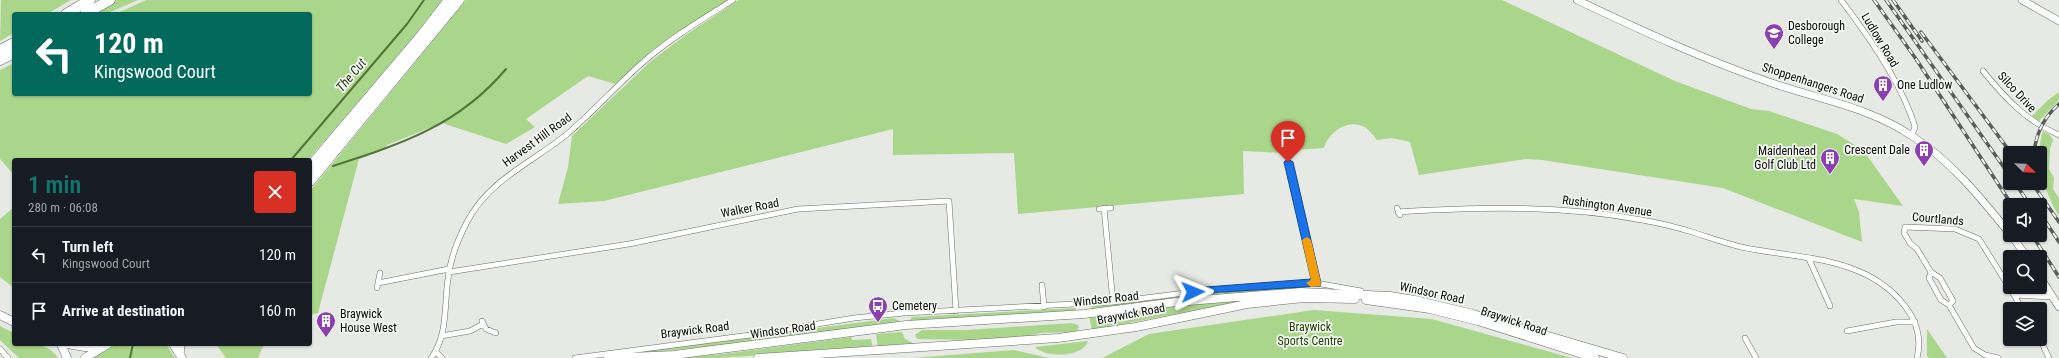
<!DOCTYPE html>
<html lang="en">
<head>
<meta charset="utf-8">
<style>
	:root { --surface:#171b24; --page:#20242c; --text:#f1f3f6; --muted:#9ea1a6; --line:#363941; --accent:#0f766e }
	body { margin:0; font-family:"Roboto Condensed",sans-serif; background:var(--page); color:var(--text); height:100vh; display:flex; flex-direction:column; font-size:15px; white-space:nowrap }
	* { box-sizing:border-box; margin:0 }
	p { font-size:13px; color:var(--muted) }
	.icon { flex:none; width:22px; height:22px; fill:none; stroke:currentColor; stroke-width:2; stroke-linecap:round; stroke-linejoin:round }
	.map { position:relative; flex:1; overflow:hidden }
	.side { position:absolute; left:12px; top:158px; width:300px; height:188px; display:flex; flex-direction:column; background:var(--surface); border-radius:4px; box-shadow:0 1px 3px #0004 }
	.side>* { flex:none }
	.banner { position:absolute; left:12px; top:12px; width:300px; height:84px; border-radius:4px; box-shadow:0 1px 3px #0004; background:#00695c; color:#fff; overflow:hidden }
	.needle { width:26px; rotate:113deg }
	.buttons { position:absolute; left:2003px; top:146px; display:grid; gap:8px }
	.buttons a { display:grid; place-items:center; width:44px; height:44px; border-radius:4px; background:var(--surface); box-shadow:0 1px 3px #0004; font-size:20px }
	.pin { position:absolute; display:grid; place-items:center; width:34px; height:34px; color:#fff; margin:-41px -17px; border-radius:50% 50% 50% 0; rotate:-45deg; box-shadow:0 0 4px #0007 }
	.pin .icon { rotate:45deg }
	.me { position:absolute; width:44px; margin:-22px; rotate:88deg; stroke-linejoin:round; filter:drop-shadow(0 0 3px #0008) }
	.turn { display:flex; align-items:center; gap:14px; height:84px; padding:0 16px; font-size:18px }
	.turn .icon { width:52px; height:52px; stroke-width:2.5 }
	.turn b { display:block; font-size:28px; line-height:34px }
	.round { display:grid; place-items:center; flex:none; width:42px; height:42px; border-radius:4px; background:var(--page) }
	.headline { display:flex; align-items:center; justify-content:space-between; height:68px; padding:0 16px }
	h1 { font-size:24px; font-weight:600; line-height:30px; color:var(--accent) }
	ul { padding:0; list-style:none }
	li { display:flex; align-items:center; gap:12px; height:56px; padding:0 16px; border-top:1px solid var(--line) }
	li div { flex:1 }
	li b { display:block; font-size:15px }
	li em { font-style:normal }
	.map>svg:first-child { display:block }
</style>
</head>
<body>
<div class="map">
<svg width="2059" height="358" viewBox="0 0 2059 358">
	<rect width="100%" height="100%" fill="#e6e9e4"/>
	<!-- green -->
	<path fill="#aad68b" d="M1,0H71L47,14H14V33L0,41Z
		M117,0H138L106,14H93Z
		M146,0H442L408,44L308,160H14V175L0,159V70L14,63V94H310V14H115Z
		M466,0H729C687,26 652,51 615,84L588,76L526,119L535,127L506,144L442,123L387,145L383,150L359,159L318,313L310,315V191Z
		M739,0H1502L1675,81L1751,109L1769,111L1837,134L1863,150L1903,206L1854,199L1859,212L1862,242L1723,188L1542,160L1526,159L1419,175L1410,142L1392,138L1377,140C1374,136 1370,131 1366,128C1350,117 1328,132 1324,148L1294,150L1284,153L1243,151L1244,194L1018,214L1014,153L893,155V129L604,201L558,204L568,167L572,136L651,61L687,34Z
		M2059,92V100L2039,121L2032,116L2048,100Z
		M2043,131L2050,135L2053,140L2050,149L2049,169L2054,178L2053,189L2059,198V216C2043,189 2034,160 2043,131Z
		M14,207V288L0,277V219Z
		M1299,286L1308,288L1189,297L1088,311L1093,306L1189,295Z
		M1282,297L1196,310L1092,330L1089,316L1169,306Z
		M1075,308L1077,311L909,321L912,317Z
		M1314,310L1432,319L1572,358H1102L1149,334Z
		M894,318L899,321L896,326L620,356V354Z
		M1072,323L1078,325L1079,327L1076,332L1040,333L1019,341L921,339H917L915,335L922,330H967Z
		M0,326L14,333V344C31,344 48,342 58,358H19L0,340Z
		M1927,329L1947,358H1929L1927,356Z
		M902,332L905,339L917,345L878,348L876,334Z
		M851,337L852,340L871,339L873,348L716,358H677L723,354Z
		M1088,341C1083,358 1045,358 1035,347Z
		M117,344H166L175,358H91Z
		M216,344H264L258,358H226Z
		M1014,350L1049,358H912Z"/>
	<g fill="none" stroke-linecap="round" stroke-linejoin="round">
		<!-- stream -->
		<path stroke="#537439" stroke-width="2" d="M291,160L407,24L424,0
			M333,166C401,144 458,126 506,69
			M130,358L133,344"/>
		<!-- minor casing -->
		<g stroke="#6b6e69" stroke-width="6">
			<path id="minor" d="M1841,0C1867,34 1903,86 1915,127L1912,135
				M1983,71C2005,98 2026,121 2059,135
				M1288,162L1316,283
				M1104,208L1113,302
				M1397,208L1400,215
				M1099,209L1111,208
				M1398,212C1479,207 1562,205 1642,220C1659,223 1676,227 1692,232C1708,237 1724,243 1741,247C1797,259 1865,255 1904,305C1917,321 1922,338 1917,358
				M1809,259L1830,306
				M449,272L629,244L798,209L949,201L956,311
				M1931,272L1929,278L1941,300L1949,305L1974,348L1985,355L1998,358
				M378,283L449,269
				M1042,285L1044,307
				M377,288L380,273
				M1949,305L1953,301L1940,278L1931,272L1917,249L1910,243L1904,233L1905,227L1955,229L1979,239L2014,295
				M2022,309L2014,295L2053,297
				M482,321L486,329L496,333
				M1847,331L1896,322H1915
				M441,336L470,331L483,324
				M1745,338L1756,358
				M2040,339L2049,358
				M0,349L8,358
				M437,353L442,358
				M431,358C448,336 444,306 448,279C450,260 458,239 467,222C489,180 531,163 566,135C592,113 615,87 641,64C669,39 701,20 733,0
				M575,358L758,334L854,318L904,313L1113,302L1193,292L1316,283L1361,291"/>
		</g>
		<!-- tertiary casing -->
		<g stroke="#6b6e69" stroke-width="8">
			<path id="tertiary" d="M1577,0C1640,30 1703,59 1769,82C1817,99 1869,107 1912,136C1951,161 1981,198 2010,234
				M2022,0L2059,21
				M2011,235L2027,257
				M2040,277L2059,307"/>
		</g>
		<!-- primary casing -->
		<g stroke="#6b6e69" stroke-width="9">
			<path id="primary" d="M1366,300L1430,309L1478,321L1595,358
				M0,315L14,322
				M61,344L67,358
				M67,344L85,347L100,344
				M173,344L182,358
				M85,358L108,344
				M608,358L674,355L906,325L1084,314L1176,302L1301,292L1390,296L1415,300L1473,314L1623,358
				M758,358L1058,338L1136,327L1247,304L1304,298L1355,299"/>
		</g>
		<!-- motorway casing -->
		<g stroke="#6b6e69" stroke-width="11">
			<path id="motorway" d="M66,14L90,0
				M85,14L110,0
				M0,50L14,43
				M0,60L14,53
				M310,167L422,35L449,0
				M310,181L459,0
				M179,344V351"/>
		</g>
		<!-- minor -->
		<use href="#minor" stroke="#fff" stroke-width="5"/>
		<!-- tertiary -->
		<use href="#tertiary" stroke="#fff" stroke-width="7"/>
		<!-- primary -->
		<use href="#primary" stroke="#fff" stroke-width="8"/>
		<!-- motorway -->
		<use href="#motorway" stroke="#fff" stroke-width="10"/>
		<!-- rail casing -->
		<g stroke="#5a5c5a" stroke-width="3.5">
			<path id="rail" d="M1874,0L1916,59L2012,205
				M1886,0L2010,176
				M1893,0L1922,41
				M1921,32L2011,153
				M2034,153C2036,133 2044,117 2059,104
				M2015,183L2030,205
				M2032,183L2059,222
				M2040,213L2059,242
				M2032,235L2059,277"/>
		</g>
		<!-- rail -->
		<use href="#rail" stroke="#f4f7f2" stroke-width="2" stroke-dasharray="6" stroke-linecap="butt"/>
	</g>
	<!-- route -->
	<path fill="#1a73e8" stroke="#114b97" d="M1288,159L1293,162L1321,283L1320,286L1189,294L1188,292L1189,289L1193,288L1311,279L1284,162Z"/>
	<!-- slow -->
	<path fill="#f59e0b" d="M1307,237L1311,240L1321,283L1320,286L1311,287L1306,283L1311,280L1302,240Z"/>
	<!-- icons -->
	<defs>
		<g id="school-pin" transform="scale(1)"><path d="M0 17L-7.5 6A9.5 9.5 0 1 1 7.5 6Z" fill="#8b3fb0" stroke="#f4f7f2"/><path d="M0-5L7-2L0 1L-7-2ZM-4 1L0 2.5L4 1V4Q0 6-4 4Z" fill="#fff"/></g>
		<g id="building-pin" transform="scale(1)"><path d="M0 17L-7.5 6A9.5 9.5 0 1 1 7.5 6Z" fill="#8b3fb0" stroke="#f4f7f2"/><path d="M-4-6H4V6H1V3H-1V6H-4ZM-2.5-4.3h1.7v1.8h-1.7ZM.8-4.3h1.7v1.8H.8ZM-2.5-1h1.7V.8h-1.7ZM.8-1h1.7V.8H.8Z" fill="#fff"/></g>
		<g id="bus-pin" transform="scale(1)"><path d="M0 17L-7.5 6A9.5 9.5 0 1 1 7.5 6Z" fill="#8b3fb0" stroke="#f4f7f2"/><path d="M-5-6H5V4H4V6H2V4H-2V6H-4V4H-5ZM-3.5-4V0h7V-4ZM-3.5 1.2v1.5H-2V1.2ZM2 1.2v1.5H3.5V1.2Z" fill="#fff"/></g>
	</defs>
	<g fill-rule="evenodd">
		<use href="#school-pin" x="1774" y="33"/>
		<use href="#building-pin" x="1883" y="85"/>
		<use href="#building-pin" x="1924" y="150"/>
		<use href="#building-pin" x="1830" y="158"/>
		<use href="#bus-pin" x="878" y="306"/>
		<use href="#building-pin" x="326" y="321"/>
	</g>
	<g text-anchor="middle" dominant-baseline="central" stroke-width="3.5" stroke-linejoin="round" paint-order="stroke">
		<!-- poi labels -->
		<g font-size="12" fill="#0b0c0b" stroke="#f4f7f2" text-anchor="start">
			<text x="1788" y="26">Desborough<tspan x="1788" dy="14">College</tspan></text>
			<text x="1897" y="85">One Ludlow</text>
			<text x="1910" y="150" text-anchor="end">Crescent Dale</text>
			<text x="1816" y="151" text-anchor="end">Maidenhead<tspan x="1816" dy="14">Golf Club Ltd</tspan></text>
			<text x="892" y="306">Cemetery</text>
			<text x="340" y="314">Braywick<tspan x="340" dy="14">House West</tspan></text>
		</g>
		<!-- street labels -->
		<g font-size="12" fill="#0b0c0b" stroke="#f4f7f2">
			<text transform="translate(1880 40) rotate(59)">Ludlow Road</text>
			<text transform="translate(1813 83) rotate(18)">Shoppenhangers Road</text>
			<text transform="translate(2017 92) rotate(47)">Silco Drive</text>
			<text transform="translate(537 140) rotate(-36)">Harvest Hill Road</text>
			<text transform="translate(1607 206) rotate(8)">Rushington Avenue</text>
			<text transform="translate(750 208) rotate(-11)">Walker Road</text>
			<text transform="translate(1938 219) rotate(5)">Courtlands</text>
			<text transform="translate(1432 293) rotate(12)">Windsor Road</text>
			<text transform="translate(1106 299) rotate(-6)">Windsor Road</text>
			<text transform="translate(1131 314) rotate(-11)">Braywick Road</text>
			<text transform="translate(1514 321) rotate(18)">Braywick Road</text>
			<text transform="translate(695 330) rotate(-7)">Braywick Road</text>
			<text transform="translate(783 330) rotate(-8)">Windsor Road</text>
		</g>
		<!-- park labels -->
		<g font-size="12" fill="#264407" stroke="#f4f7f2">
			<text x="1310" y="327">Braywick<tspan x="1310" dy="14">Sports Centre</tspan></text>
		</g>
		<!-- water labels -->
		<g font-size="13" font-style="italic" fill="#243715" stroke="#f4f7f2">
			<text transform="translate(351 75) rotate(-50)">The Cut</text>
		</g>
	</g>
</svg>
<div class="buttons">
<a><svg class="needle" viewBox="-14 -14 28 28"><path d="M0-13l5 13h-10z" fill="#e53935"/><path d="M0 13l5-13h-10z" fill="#9ea1a6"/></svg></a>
<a><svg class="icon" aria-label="sound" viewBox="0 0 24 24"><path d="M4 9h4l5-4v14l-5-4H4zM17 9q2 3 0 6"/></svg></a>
<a><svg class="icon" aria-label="search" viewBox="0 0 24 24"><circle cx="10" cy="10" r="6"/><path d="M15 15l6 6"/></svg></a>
<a><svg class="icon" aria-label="layers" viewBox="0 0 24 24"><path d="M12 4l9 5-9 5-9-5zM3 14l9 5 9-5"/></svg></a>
</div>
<div class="pin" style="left:1288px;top:162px;background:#d93025"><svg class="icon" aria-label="arrive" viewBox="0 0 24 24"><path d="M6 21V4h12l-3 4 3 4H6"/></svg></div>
<svg class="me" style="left:1193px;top:292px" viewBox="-20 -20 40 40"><path d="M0-17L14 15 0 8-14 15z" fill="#1a73e8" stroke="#fff" stroke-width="4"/></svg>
<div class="banner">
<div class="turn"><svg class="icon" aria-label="left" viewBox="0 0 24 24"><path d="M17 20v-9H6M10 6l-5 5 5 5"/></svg><div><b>120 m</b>Kingswood Court</div></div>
</div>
<section class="side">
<div class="headline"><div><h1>1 min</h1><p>280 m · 06:08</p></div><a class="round" style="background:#d93025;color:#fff"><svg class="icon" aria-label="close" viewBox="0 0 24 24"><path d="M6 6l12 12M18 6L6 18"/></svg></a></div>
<ul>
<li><svg class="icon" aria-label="left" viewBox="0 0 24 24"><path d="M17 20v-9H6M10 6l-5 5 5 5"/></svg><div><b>Turn left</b><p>Kingswood Court</p></div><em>120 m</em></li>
<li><svg class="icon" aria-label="arrive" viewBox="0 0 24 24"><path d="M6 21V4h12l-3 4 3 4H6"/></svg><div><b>Arrive at destination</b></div><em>160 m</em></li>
</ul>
</section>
</div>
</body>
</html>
